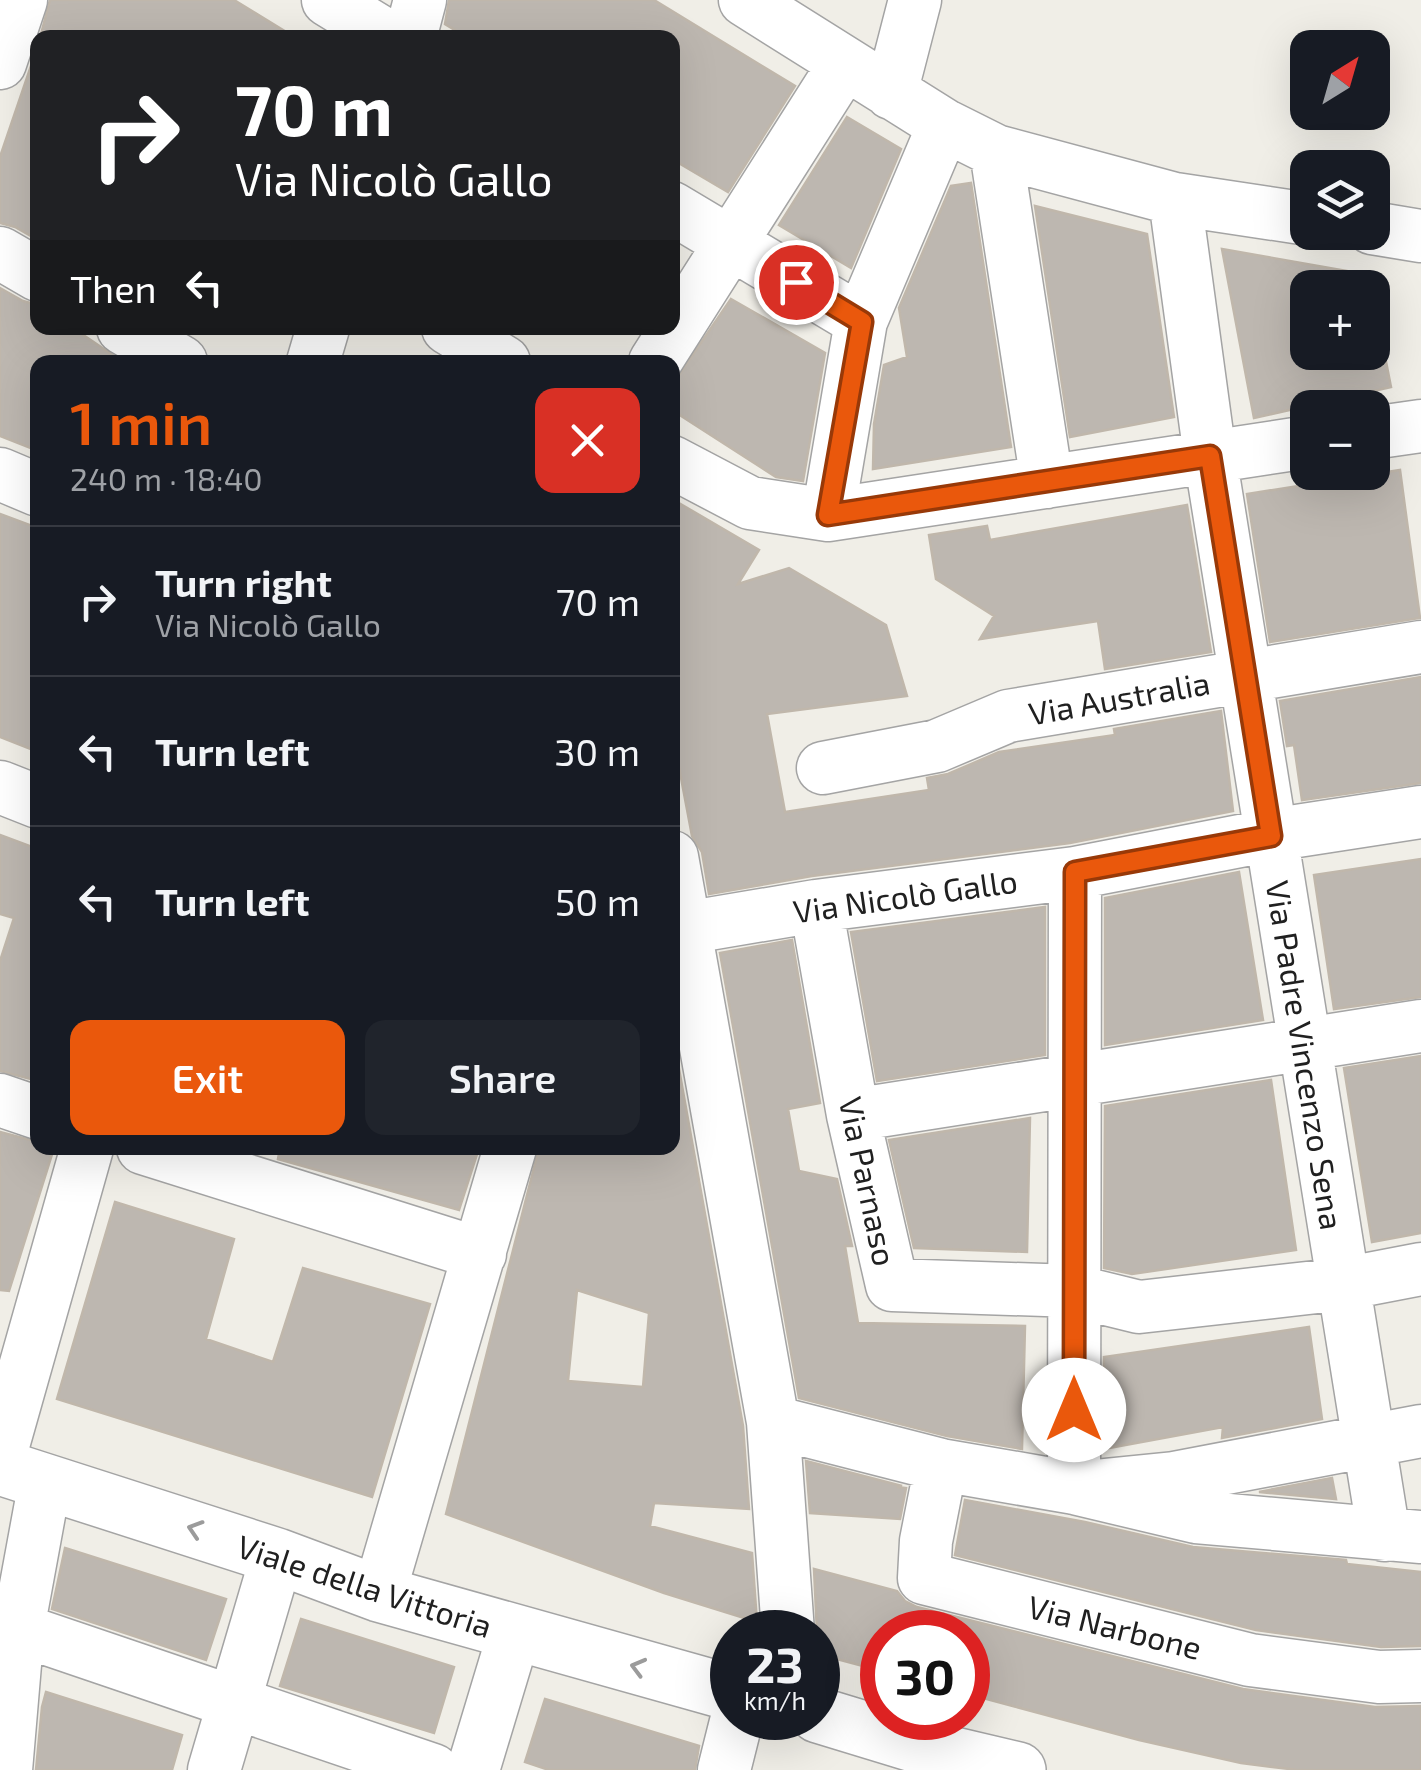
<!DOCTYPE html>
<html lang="en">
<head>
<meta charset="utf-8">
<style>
	:root { --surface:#171b24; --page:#20242c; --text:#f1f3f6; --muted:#9ea1a6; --line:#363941; --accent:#ea580c }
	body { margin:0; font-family:"Exo 2",sans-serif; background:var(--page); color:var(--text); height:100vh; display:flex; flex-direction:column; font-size:38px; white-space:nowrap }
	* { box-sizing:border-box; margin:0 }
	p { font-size:32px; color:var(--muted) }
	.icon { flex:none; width:55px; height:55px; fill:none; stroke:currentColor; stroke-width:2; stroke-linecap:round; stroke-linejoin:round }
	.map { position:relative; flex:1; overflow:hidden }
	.sheet { position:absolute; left:30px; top:355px; width:650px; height:800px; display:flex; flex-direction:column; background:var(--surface); border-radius:20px; box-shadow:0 10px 40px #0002 }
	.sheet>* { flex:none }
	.banner { position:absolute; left:30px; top:30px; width:650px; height:305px; border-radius:20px; box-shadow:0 10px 40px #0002; background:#202124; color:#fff; overflow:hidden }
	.needle { width:65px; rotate:37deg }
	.controls { position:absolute; left:1290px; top:30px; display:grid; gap:20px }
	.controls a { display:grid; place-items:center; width:100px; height:100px; border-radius:20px; background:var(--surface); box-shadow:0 10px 40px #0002; font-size:50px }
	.speed { position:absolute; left:710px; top:1610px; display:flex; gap:20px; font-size:50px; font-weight:700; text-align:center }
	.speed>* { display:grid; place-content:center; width:130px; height:130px; border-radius:50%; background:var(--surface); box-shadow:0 10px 40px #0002; line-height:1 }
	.speed small { font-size:25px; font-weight:400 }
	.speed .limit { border:15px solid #d22; background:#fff; color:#111 }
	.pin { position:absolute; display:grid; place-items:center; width:85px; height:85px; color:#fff; margin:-42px; border:5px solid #fff; border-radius:50%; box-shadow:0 2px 10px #0007 }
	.me { position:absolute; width:110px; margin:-55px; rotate:0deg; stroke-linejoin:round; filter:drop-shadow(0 0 8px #0008) }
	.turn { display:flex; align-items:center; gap:35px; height:210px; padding:0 40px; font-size:45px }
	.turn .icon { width:130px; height:130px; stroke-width:2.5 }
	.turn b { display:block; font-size:70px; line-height:85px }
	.then { display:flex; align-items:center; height:95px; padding:0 40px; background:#0003; gap:20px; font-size:38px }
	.round { display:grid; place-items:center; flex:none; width:105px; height:105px; border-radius:20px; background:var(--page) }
	.overview { display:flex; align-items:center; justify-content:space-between; height:170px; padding:0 40px }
	h1 { font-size:60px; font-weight:600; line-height:75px; color:var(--accent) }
	.cta { display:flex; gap:20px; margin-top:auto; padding:20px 40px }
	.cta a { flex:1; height:115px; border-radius:20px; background:var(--accent); color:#fff; font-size:40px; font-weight:600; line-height:115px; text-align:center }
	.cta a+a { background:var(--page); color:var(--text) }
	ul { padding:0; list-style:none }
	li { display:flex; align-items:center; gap:30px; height:150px; padding:0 40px; border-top:2px solid var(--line) }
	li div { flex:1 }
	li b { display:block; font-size:38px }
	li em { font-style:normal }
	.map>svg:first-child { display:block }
</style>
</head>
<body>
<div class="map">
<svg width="1421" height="1770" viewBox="0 0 1421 1770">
	<rect width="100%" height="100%" fill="#f0eee7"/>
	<!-- building -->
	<path fill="#bdb7b0" stroke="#c0b7ab" stroke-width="2.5" fill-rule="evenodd" d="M50,0H234L296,38H40Z
		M449,0H654L795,86L728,192L672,159V38H468L445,24Z
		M31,66L38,67V240L15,227L0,223V157Z
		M847,117L901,149L851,268L779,225Z
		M971,183L1011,447L873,469L874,424L884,365L907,357L899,308L951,186Z
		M1035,206L1147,234L1174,417L1070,437Z
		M1222,249L1370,275L1372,288H1308V352H1372V290L1391,387L1254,418Z
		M0,288L23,301L38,305V328H73L123,362H38V451L0,436Z
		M731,299L825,353L803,481L776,477L672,410V385Z
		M1400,470L1420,618L1270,642L1247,494Z
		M672,499L759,550L738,584L789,568L886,625L907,696L767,714L785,812L929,790L927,778L948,774L999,752L1115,735L1114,729L1221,711L1233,811L1070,843L812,876L709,894L702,852L692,836L672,730Z
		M1187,505L1211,652L1105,669L1098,621L980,639L994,616L936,579L929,535L987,526L990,540Z
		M0,514L38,528V752L0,737Z
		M1421,677V783L1302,800L1294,745L1287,746L1280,701Z
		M0,835L38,849V1081L0,1071V961L14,918L0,914Z
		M1421,859V997L1334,1009L1314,875Z
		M1239,872L1263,1020L1105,1045V898Z
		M1045,907V1055L877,1081L851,932Z
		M792,940L820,1103L788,1109L799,1171L837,1179L852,1246H845L858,1323L1025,1326L1022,1449L947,1436L799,1398L720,953Z
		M672,1030L743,1426L749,1509L654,1503L650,1526L752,1553L757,1622L664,1593L446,1514L539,1148H672ZM577,1290L649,1313L643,1387L568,1381Z
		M1421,1056V1233L1372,1242L1344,1068Z
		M1271,1080L1296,1250L1132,1274L1104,1268L1105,1106Z
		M1030,1118L1027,1252L914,1248L889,1140Z
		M0,1132L38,1142V1148H54L9,1291L0,1290Z
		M280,1148H479L459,1210L278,1159Z
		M115,1202L234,1239L206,1339L273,1362L303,1268L430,1304L372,1497L57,1399Z
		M1309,1327L1322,1419L1222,1438L1223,1427L1104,1449V1357Z
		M806,1461L902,1486L897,1487L906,1488L900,1519L810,1513Z
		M1332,1478L1336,1499L1259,1492Z
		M965,1500L1085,1522L1193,1547L1346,1560L1347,1564L1421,1572V1646L1381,1647L1256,1630L955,1555Z
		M65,1548L226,1599L206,1660L52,1609Z
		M814,1569L897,1591L905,1601L917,1607L1243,1689L1375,1707L1421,1706V1770H1297L1241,1763L1139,1740L968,1694V1632H882V1671L818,1654Z
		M301,1619L454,1667L434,1733L280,1686Z
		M46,1692L182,1735L172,1770H36L42,1707Z
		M545,1699L699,1746L695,1770H549L525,1762Z"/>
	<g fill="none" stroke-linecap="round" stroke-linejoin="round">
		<!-- minor casing -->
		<g stroke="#a4a4a4" stroke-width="55">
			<path id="minor" d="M328,0L390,38
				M745,0L944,125L996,151L1175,199L1308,219
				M410,38L420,0
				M0,63L21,0
				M891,93L915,0
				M996,151L1047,482
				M1175,199L1210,456L1384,1535
				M672,208L861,321
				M1372,228L1421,236
				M0,253L38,275
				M123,328L181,362
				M448,328L504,362
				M313,362L323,328
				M655,362L845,63
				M1372,433L1421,426
				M672,462L750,503L828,515L1308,442
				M0,474L38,490
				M828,515L861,321L944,125
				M823,768L937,746L1008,716L1421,647
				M0,787L38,802
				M672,857L773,1422L788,1632
				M1075,873L1074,1488L1174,1478L1421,1431
				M816,906L853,1115L892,1285L1074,1291L1139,1307L1343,1284L1421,1269
				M685,928L816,906L1075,873L1271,835L1421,812
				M0,1100L38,1113
				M853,1115L1421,1026
				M143,1148L480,1254
				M773,1422L941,1465L1074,1488L1196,1517L1421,1537
				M0,1456L87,1148
				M941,1465L926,1541L924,1578L1250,1660L1379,1677L1421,1676
				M379,1594L510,1148
				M18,1629L433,1770
				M6,1770L18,1629L45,1482
				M214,1770L277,1556
				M473,1770L514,1634
				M724,1770L737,1718"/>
		</g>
		<!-- tertiary casing -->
		<g stroke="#a4a4a4" stroke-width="58">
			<path id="tertiary" d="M0,1467L277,1556L379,1594L732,1693
				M818,1715L933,1750L1018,1770"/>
		</g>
		<!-- minor -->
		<use href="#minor" stroke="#fff" stroke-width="52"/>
		<!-- tertiary -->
		<use href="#tertiary" stroke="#fff" stroke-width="55"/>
	</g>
	<!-- one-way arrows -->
	<defs><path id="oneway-chevron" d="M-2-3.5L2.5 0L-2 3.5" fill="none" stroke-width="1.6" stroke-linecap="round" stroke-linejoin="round" transform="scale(2.5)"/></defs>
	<g stroke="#9b9b9b">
		<use href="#oneway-chevron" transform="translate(195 1529) rotate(-162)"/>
		<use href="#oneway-chevron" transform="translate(638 1667) rotate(-165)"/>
	</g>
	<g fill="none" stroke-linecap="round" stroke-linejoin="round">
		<!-- route casing -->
		<g stroke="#983908" stroke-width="25">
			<path id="route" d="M796,282L862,322L828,515L1210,456L1271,836L1075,872L1074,1410"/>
		</g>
		<!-- route -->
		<use href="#route" stroke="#ea580c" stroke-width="18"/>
	</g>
	<g text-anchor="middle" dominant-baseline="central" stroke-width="9" stroke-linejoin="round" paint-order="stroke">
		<!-- street labels -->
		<g font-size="32" fill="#202020" stroke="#fff">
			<text transform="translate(1119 697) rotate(-10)">Via Australia</text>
			<text transform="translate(905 895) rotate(-8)">Via Nicolò Gallo</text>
			<text transform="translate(1306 1055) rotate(81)">Via Padre Vincenzo Sena</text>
			<text transform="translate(869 1181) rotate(78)">Via Parnaso</text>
			<text transform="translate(365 1585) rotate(18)">Viale della Vittoria</text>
			<text transform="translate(1115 1626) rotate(14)">Via Narbone</text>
		</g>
	</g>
</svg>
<div class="controls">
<a><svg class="needle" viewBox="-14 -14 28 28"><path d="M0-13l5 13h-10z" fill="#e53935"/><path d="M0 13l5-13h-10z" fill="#9ea1a6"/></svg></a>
<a><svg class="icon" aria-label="layers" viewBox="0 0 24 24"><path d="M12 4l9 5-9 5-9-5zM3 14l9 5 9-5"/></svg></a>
<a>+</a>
<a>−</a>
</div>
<div class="speed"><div>23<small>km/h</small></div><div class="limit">30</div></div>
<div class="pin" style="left:796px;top:282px;background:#d93025"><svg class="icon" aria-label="arrive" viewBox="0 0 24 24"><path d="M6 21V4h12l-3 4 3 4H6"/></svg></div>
<svg class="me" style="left:1074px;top:1410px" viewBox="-20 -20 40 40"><circle r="19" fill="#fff"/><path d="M0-13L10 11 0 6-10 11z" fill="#ea580c"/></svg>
<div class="banner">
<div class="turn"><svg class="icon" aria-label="right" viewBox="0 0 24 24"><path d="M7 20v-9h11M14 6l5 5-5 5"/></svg><div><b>70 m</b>Via Nicolò Gallo</div></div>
<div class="then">Then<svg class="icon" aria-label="left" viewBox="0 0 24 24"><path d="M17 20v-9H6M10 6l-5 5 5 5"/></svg></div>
</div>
<section class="sheet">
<div class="overview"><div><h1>1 min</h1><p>240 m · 18:40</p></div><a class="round" style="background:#d93025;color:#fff"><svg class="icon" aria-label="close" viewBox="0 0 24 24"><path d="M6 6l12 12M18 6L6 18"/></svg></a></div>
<ul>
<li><svg class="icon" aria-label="right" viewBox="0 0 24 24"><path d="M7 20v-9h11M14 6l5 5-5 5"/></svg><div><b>Turn right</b><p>Via Nicolò Gallo</p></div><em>70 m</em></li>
<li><svg class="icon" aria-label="left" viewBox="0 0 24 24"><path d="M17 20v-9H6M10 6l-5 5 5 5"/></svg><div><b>Turn left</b></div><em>30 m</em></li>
<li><svg class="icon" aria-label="left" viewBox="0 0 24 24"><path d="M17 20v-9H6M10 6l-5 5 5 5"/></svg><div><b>Turn left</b></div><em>50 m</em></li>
</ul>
<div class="cta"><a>Exit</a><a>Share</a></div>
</section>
</div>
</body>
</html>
